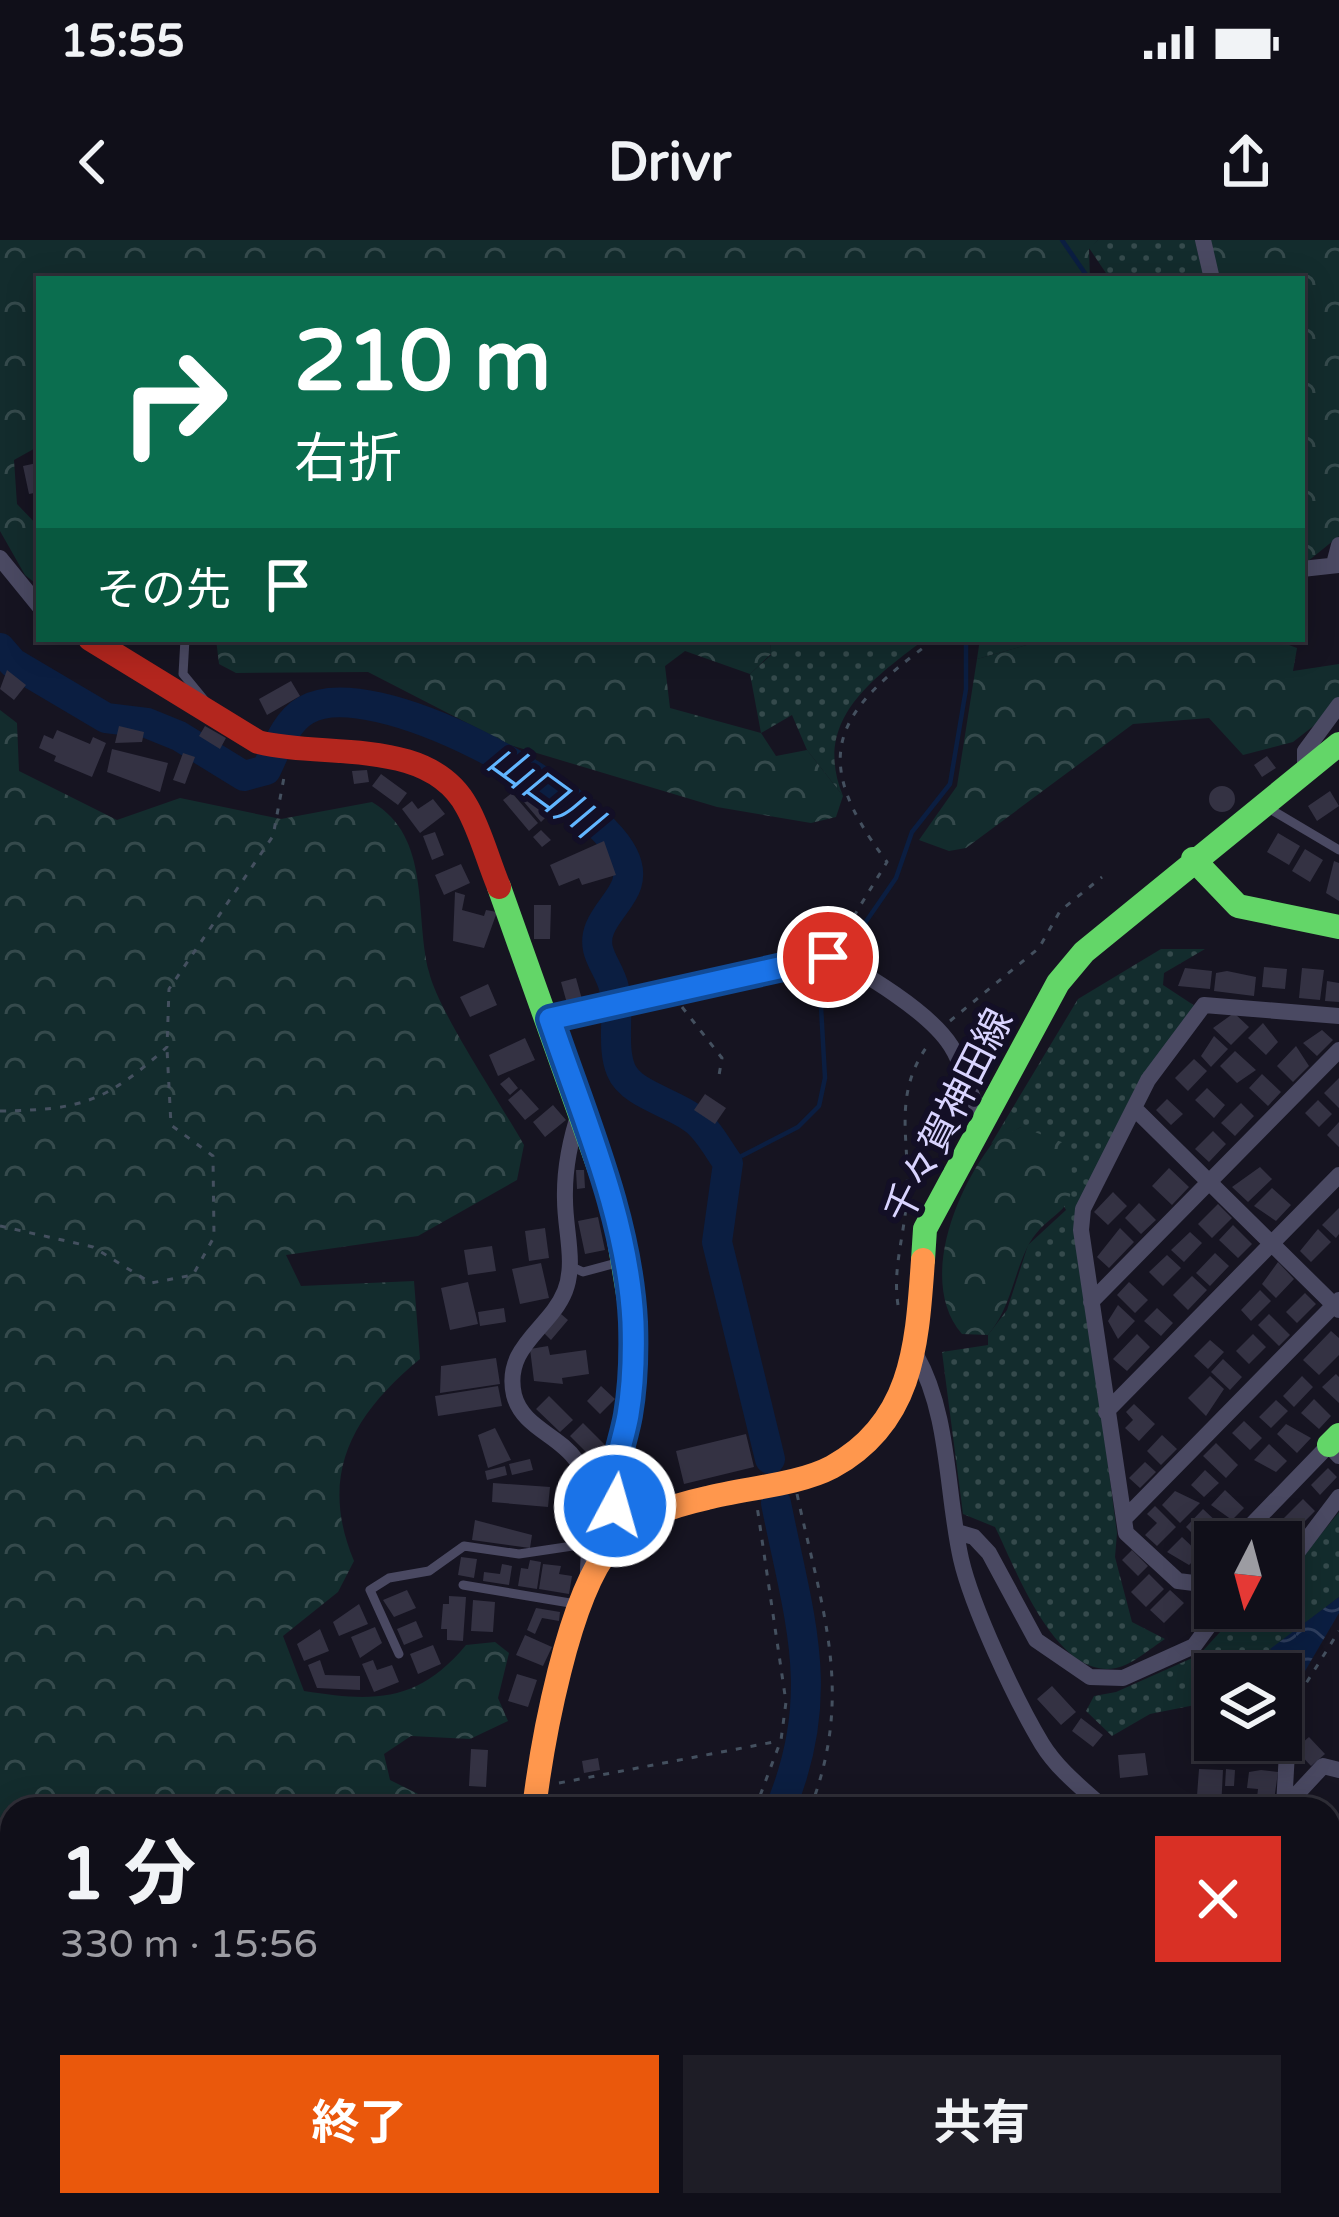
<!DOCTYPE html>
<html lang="ja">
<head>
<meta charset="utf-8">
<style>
	:root { --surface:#100f19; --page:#1e1d26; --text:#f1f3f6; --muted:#9c9ca2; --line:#302f38; --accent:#ea580c }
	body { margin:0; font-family:"Varela Round","Noto Sans JP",sans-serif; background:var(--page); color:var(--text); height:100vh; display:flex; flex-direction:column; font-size:45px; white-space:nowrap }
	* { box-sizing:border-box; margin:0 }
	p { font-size:39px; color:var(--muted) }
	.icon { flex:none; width:66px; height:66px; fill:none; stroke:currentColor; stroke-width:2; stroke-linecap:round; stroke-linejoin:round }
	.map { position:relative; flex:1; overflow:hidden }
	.details { position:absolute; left:0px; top:1557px; width:1341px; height:420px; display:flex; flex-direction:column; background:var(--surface); border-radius:36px 36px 0 0; box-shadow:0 6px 30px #0003,0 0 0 3px var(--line) }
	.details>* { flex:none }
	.hud { position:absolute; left:36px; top:36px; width:1269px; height:366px; border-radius:0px; box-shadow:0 6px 30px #0003,0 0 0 3px var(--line); background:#0b6e4f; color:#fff; overflow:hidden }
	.needle { width:78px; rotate:186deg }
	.tools { position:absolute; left:1194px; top:1281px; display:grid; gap:24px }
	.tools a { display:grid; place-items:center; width:108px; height:108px; border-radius:0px; background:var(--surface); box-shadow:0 6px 30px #0003,0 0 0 3px var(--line); font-size:60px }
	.pin { position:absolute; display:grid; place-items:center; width:102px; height:102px; color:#fff; margin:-51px; border:6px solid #fff; border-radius:50%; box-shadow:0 3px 12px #0007 }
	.me { position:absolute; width:132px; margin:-66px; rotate:6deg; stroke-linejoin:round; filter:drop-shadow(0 0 9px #0008) }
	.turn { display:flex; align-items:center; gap:42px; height:252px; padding:0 60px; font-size:54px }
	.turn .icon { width:156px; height:156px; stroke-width:2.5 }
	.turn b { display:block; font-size:84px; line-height:102px }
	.then { display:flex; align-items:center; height:114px; padding:0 60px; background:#0003; gap:24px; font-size:45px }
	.round { display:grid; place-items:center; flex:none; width:126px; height:126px; border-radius:0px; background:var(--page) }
	.summary { display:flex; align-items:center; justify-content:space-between; height:204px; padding:0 60px }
	h1 { font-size:72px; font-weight:700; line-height:90px }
	.action { display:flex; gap:24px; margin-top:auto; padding:24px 60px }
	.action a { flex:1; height:138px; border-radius:0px; background:var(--accent); color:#fff; font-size:48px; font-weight:700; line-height:138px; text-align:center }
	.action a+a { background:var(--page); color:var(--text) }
	.status { display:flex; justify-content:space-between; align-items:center; height:84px; padding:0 60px; background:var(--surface); direction:ltr }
	.status svg { height:33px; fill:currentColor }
	header { display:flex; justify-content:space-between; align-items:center; height:156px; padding:0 60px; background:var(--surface); font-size:54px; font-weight:700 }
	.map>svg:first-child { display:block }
</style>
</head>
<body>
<div class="status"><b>15:55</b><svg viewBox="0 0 49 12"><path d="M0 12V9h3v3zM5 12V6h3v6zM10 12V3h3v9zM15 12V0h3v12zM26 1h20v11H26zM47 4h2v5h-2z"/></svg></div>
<header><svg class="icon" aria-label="back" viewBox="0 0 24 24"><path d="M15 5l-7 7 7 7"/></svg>Drivr<svg class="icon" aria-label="share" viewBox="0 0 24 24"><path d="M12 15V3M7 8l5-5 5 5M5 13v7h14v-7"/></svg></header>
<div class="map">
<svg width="1339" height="1977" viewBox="0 0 1339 1977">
	<defs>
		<pattern id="grass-dots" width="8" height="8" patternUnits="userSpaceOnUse" patternTransform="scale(3)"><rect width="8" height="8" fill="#132c2d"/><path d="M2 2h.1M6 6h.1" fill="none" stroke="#354a4c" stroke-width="1.8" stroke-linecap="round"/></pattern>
		<pattern id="forest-crowns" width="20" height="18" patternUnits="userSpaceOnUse" patternTransform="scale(3)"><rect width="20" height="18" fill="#132c2d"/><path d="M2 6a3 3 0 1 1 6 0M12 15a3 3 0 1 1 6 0" fill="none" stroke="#354a4c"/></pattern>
		<pattern id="water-waves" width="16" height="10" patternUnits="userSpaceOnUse" patternTransform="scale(3)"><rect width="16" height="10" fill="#0b1e41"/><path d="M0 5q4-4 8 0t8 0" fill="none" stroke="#2e3e5e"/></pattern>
	</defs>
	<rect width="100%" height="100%" fill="#161421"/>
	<!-- grass -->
	<path fill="url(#grass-dots)" d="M1098,0H1195L1204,39H1110L1089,8Z
		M770,399H925C871,440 812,481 843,556L807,510L792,475L761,493L750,434L771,415Z
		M980,399H1048L977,419Z
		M1161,709H1205L1164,733L1163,745L1195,766L1075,975L1117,1293L1115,1317L1132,1382L1165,1399C1151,1408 1132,1425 1116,1428C1056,1440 1016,1329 995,1287L963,1274L942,1112L988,1105V1095L1007,1070L1028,1005L1066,970L1021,887L991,904L1078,759Z
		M1339,1272V1357L1271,1409L1261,1434H1215V1461L1150,1474L1112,1496L1086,1471L1094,1456L1116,1452L1199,1415L1242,1368H1281V1343Z"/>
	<!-- forest -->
	<path fill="url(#forest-crowns)" d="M0,0H1098L1089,9L1090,39H39V206L14,220L17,264L39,287V346L25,335L0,291Z
		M1195,0H1339V296L1302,326V39H1204Z
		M216,399H770L771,414L750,434L685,411L665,426L670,468L761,493L776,516L807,510L843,556L836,577L811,583L717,567L510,505L368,432L236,433L219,424Z
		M1048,399H1273L1297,408L1293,431L1339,424V466L1293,502L1243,515L1209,478L1133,484L966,608L949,611L919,600L957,546L977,419Z
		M0,470L17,483L19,531L117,580L180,558L281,579L372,562C432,597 414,674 429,732C438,771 501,864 524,905L517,940L418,996L286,1015L301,1046L414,1041L420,1119C352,1175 318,1235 354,1321L338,1352L283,1396L304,1451C373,1462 418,1463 466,1405L495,1402L509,1413L498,1458L508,1481L470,1499L411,1496L384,1514L390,1540L448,1569H12V1784L0,1800Z
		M1021,887L1067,904C1086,984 1048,963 1026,1010C1012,1041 1010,1068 988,1095L962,1094C919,1044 954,955 989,908C995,898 1010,893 1021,887Z
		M1339,1776V1977H1225L1224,1965H1329V1790Z
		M0,1889L12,1893V1959L0,1967Z"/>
	<!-- water -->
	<path fill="url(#water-waves)" d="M1339,1357V1373L1305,1431L1270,1409Z"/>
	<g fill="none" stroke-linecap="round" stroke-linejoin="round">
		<!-- stream -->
		<path stroke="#0b1e41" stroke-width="4.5" d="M1062,0L1089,39
			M728,923L798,887L819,866L825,838L821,767L845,712L896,638L912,592L950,544L966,449V399"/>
		<!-- river -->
		<path stroke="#0b1e41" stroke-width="30" d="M0,408L13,423L106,478L147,483L179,496L244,536L266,530C276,510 285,482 306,470C372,431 592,553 623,615C640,648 611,662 600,688C590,712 609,726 614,748C620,773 611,806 621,830C631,855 675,863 695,880C709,891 718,909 728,923L717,1002L770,1219
			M776,1263C799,1379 828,1454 780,1569
			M737,1965L740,1977"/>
	</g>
	<!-- building -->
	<path fill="#343243" d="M37,223L39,252L29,254L23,226Z
		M7,430L26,445L14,460L0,449Z
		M291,441L300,456L267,475L259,459Z
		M119,486L144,492L142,502L115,503Z
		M205,486L226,498L220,509L199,496Z
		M57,490L90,504L93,497L106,503L92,537L54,521L56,516L39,508L44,495L53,499Z
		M112,509L168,523L160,552L107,532Z
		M183,513L195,517L185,544L173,540Z
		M1267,516L1276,528L1262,537L1254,525Z
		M367,530L369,542L354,544L352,531Z
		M381,534L407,553L398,565L372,546Z
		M1209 559a13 13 0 1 1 26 0a13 13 0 1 1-26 0Z
		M1330,551L1339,566L1317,581L1308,566Z
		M512,553L538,583L529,591L503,560Z
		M531,556L548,575L541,582L524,562Z
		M433,559L445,574L420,593L402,569L412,561L418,569Z
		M541,590L551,600L542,607L533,597Z
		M435,592L444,615L432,620L423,596Z
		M1278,593L1300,606L1289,625L1267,612Z
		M604,601L616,635L582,645L579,638L559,646L550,625Z
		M1305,609L1323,620L1310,642L1292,631Z
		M1334,621L1339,623V661L1326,653Z
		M461,624L470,643L444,655L435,635Z
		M455,652L465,655L462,670L484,676L486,670L497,672L484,708L453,701Z
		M534,665H551L550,699H534Z
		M1264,727L1287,729L1285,749L1262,747Z
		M1185,728L1212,731L1210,749L1178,746Z
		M1302,728L1324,730L1320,760L1299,758Z
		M1227,731L1256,737L1254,756L1214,751L1216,733Z
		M576,738L583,763L568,767L561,742Z
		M1327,741L1339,743V762L1325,761Z
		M488,744L497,765L470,777L460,757Z
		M1234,773L1249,787L1231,805L1213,788Z
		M1263,783L1278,802L1266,815L1248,798Z
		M1322,790L1333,800L1317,816L1303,803Z
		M1214,796L1228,809L1211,827L1201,816Z
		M525,798L535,820L498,836L489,815Z
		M1296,806L1309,826L1293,842L1277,826Z
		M1235,811L1256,830L1237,843L1220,826Z
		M1194,819L1207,831L1188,851L1175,838Z
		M1262,834L1281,852L1268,866L1249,848Z
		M509,837L518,848L510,855L500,844Z
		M1339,838V868L1324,853Z
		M1207,848L1225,865L1214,878L1195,860Z
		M521,849L539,869L525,880L508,860Z
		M705,854L726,868L715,884L694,870Z
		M1167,859L1183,874L1171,885L1156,870Z
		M1318,860L1332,874L1319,887L1305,873Z
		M1241,863L1254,876L1235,896L1221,883Z
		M553,865L566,880L545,897L533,882Z
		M1339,882V907L1327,895Z
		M1213,891L1226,904L1209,922L1195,909Z
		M1260,927L1272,939L1248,962L1232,947Z
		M1169,928L1189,947L1172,965L1152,946Z
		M576,930H584L585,948L577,949Z
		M1272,948L1291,965L1276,981L1254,966Z
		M1113,952L1127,966L1108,985L1094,972Z
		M1139,963L1156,980L1141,994L1125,978Z
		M1218,964L1232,978L1212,998L1198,984Z
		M1339,968V994L1336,998L1322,985Z
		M598,977L605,1010L585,1014L578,981Z
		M1233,985L1252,1004L1238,1018L1219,1000Z
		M545,988L549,1018L529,1021L525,991Z
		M1120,988L1134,1002L1109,1028L1097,1017Z
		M1318,989L1331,1002L1311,1022L1300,1011Z
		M1190,992L1202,1003L1184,1022L1171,1010Z
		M492,1006L496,1031L468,1035L464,1010Z
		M1215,1013L1229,1026L1210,1046L1196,1033Z
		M1167,1015L1181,1028L1163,1046L1149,1032Z
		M1278,1022L1294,1039L1276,1058L1262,1044Z
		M541,1023L549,1058L520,1064L512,1029Z
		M1192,1036L1207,1050L1188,1070L1173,1055Z
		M468,1042L478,1084L450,1090L441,1048Z
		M1129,1042L1148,1060L1135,1073L1117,1055Z
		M1260,1050L1271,1061L1251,1081L1241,1070Z
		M1305,1053L1316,1064L1297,1083L1286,1072Z
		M1118,1065L1135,1081L1118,1099L1108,1081Z
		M504,1068L506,1082L480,1086L478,1072Z
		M1157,1068L1173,1083L1161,1096L1144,1081Z
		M561,1074L568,1080L551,1100L544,1093Z
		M1269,1074L1290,1095L1279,1106L1258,1085Z
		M1331,1091L1339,1098V1115L1319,1135L1303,1120Z
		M1137,1094L1150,1107L1127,1131L1113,1119Z
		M1253,1094L1266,1107L1249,1124L1236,1111Z
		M1210,1100L1224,1112L1208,1129L1194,1116Z
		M548,1106L550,1115L586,1110L589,1134L562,1138L563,1144L534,1141L530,1109Z
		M496,1118L500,1144L440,1153L441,1126Z
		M1223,1119L1242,1137L1230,1150L1211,1132Z
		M1336,1134L1339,1137V1163L1322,1147Z
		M1210,1136L1224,1149L1206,1176L1188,1158Z
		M1302,1136L1313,1147L1294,1167L1283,1156Z
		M498,1146L502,1166L438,1176L435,1156Z
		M601,1146L615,1159L600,1174L587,1161Z
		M549,1156L573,1180L560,1192L536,1169Z
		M1314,1159L1331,1176L1319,1189L1301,1173Z
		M1276,1160L1288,1171L1271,1188L1259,1177Z
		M1134,1164L1155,1184L1139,1201L1125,1188L1133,1180L1126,1172Z
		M1244,1181L1262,1198L1250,1210L1232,1193Z
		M583,1183L607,1207L594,1220L570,1196Z
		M1286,1184L1311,1198L1297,1213L1277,1194Z
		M495,1188L511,1220L488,1228L478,1195Z
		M746,1194L754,1227L684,1244L676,1211Z
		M1162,1195L1177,1209L1161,1225L1147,1211Z
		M1216,1203L1238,1225L1226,1238L1203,1216Z
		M1269,1204L1287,1221L1276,1232L1254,1220Z
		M530,1219L533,1230L512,1235L509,1224Z
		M1145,1222L1156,1232L1140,1248L1129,1238Z
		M505,1226L507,1235L487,1240L485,1231Z
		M1328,1228L1337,1237L1320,1255L1311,1245Z
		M1205,1230L1219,1243L1204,1257L1191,1245Z
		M493,1243L550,1247L548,1267L492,1262Z
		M557,1247H572L571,1269H557Z
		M1225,1250L1244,1268L1232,1280L1211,1265Z
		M1175,1251L1200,1263L1180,1283L1162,1265Z
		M1303,1259L1315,1271L1296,1290L1284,1278Z
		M1155,1266L1176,1287L1157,1306L1145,1295L1157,1283L1147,1274Z
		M1203,1269L1219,1284L1205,1306L1186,1287Z
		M475,1280L532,1295L530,1308L472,1300Z
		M1284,1287L1294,1297L1281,1310V1302H1269Z
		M1182,1297L1200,1314L1189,1325L1167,1312Z
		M1132,1310L1148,1326L1138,1336L1122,1320Z
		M461,1317L477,1319L474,1338L458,1335Z
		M530,1320L541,1322L537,1349L518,1346L521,1328L528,1329Z
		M502,1324L512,1326L509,1345L483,1341L484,1332L500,1334Z
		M543,1324L561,1326L559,1334L572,1336L569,1354L539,1349Z
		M1149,1334L1164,1349L1146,1367L1131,1352Z
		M407,1350L416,1368L394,1377L383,1360Z
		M1170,1350L1184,1363L1164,1383L1150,1370Z
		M449,1356L466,1357L463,1401L447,1400V1389H441L443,1364H449Z
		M473,1360L495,1362L493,1392L471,1391Z
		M359,1364L368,1384L339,1396L333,1382Z
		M536,1368L560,1372L559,1381L542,1378L535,1394L527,1390Z
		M416,1381L423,1397L404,1405L397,1389Z
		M375,1387L382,1403L360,1418L351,1397Z
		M320,1389L329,1411L304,1421L297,1404Z
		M525,1395L552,1407L543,1426L516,1415Z
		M433,1405L441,1424L418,1434L410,1414Z
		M320,1420L325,1435L360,1436V1450L317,1448L308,1425Z
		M373,1420L377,1430L392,1425L399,1442L374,1452L362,1424Z
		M517,1434L537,1440L528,1467L508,1461Z
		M1052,1446L1076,1472L1061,1485L1037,1459Z
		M1081,1478L1103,1495L1093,1507L1072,1491Z
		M1309,1497L1325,1514L1311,1526L1295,1509Z
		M471,1509L488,1510L486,1547L469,1546Z
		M1145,1513L1148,1535L1120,1538L1118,1515Z
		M598,1518L600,1530L584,1533L582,1521Z
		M1199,1529L1223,1530L1221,1569H1196Z
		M1226,1529L1235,1530L1234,1546H1225Z
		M1261,1530L1278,1532L1273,1568L1256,1566L1258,1549L1247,1548L1249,1532Z
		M1151,1554L1153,1569H1125L1123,1556Z
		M1339,1704V1732L1329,1720Z
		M12,1804V1831L0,1819Z
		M8,1847L12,1849L10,1879L0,1873Z
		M41,1965H54L64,1977H42L48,1973Z
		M168,1965H199L195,1976Z
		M220,1965H229L238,1975L206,1977Z
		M289,1965H313L315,1972L298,1977Z
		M334,1965H361L337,1974Z
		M373,1965H385L393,1970L388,1977H364Z
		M439,1965H466L457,1977Z
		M476,1965L485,1970L499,1965L490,1977L471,1972Z
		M1187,1965H1214L1213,1977L1186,1976Z"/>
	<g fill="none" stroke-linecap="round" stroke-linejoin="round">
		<!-- path -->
		<path stroke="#44505f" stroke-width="3" stroke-dasharray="6 9" stroke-linecap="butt" d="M838,702L887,622C805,514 837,471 935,399
			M682,767L722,818L718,841
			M950,781L1039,708L1060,671L1102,637
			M0,871C81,870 106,862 167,807L169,749L273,596L285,532
			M0,986L93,1007L151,1043L193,1035L214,997L213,916L171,885L167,809
			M898,1065C892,1026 906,991 907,952C910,900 892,855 928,805
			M797,1254C822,1370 855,1453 810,1569
			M1286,1498L1298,1456L1339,1391
			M559,1543L779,1501
			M755,1569L781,1500L786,1462L757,1266
			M705,1965L708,1977
			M761,1965L763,1977
			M943,1965L957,1977"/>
		<!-- lane -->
		<path stroke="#4a4962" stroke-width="9" d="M185,399L183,434L206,462
			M1265,566L1339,610
			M570,1026L583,1032L620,1022
			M463,1345L582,1365
			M399,1414L370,1350L389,1338L429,1331L464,1306L519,1314L586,1304
			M159,1977L163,1965
			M417,1977L426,1965"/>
		<!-- street -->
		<path stroke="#4a4962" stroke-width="16" d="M1203,0L1212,39
			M0,318L39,366
			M1334,324L1339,305
			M1302,329L1339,325
			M1305,532V511L1339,465
			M550,779L828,717C863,730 931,774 951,806C965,827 967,853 982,875
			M1134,868L1339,1070
			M580,870C570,900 564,928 565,960C565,990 576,1023 565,1051C550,1089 503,1106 514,1155C522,1187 559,1195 576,1220C602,1259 586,1301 588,1345
			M1091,1062L1339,810
			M916,1115C950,1175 946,1252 961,1319C972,1367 1016,1461 1042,1504C1058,1530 1083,1549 1105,1569
			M1106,1172L1339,935
			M1124,1279L1339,1060
			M957,1292L974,1297L989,1313L1036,1400L1090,1437L1123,1438L1194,1406L1222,1368
			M1235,1302L1329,1205L1339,1216
			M1215,1322L1194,1343L1178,1341L1126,1293L1081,990L1083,969L1148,840L1204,765L1339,776
			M1281,1334L1339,1257
			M1284,1566L1287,1512
			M1283,1569L1323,1526L1339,1530
			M1329,1676H1339
			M275,1965L286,1977
			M10,1977L26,1965
			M1165,1977L1167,1965"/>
		<!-- fast -->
		<path stroke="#63d668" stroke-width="24" d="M1193,619L1238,666L1339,687
			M499,647L614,970L633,1084L629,1169L611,1249L629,1288
			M923,1020L925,989L1058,743L1084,712L1339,504
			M1329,1205L1339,1195
			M624,1965L627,1977
			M508,1977L517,1965"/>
		<!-- slow -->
		<path stroke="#ff974d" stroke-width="24" d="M534,1569C542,1503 568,1356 611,1306C636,1277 671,1266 707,1258C745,1248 798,1245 832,1227C914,1182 917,1103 923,1020"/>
		<!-- jam -->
		<path stroke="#b3261e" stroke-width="24" d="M90,399L258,502C324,519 429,496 467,567C481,592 488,621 499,647"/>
	</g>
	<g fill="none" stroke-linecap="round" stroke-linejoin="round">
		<!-- route casing -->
		<g stroke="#114b97" stroke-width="30">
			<path id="route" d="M615,1266C608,1237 623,1204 628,1175C633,1146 634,1112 633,1082C628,978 583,877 550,779L828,717"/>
		</g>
		<!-- route -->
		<use href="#route" stroke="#1a73e8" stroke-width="21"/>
	</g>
	<g text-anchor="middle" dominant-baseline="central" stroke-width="12" stroke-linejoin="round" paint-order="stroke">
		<!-- street labels -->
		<g font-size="39" fill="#d9d4ff" stroke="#130f26">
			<text transform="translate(949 876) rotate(-63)">千々賀神田線</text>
		</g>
		<!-- water labels -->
		<g font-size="42" font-style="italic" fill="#62b6ff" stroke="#130f26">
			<text transform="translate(544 551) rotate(36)">山口川</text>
		</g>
	</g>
</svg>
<div class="tools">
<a><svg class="needle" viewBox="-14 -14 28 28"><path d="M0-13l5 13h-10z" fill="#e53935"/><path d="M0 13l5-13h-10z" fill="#9c9ca2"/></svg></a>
<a><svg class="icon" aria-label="layers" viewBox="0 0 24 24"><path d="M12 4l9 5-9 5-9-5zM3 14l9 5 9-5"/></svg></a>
</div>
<div class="pin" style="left:828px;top:717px;background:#d93025"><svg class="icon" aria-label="arrive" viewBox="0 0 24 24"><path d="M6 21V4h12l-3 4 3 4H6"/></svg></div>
<svg class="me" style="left:615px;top:1266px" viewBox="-20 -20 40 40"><circle r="17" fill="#1a73e8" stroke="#fff" stroke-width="3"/><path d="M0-11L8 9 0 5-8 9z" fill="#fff"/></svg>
<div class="hud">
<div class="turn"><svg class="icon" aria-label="right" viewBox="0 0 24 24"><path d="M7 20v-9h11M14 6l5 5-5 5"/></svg><div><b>210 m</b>右折</div></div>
<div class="then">その先<svg class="icon" aria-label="arrive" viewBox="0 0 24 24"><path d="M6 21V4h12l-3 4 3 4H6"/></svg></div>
</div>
<section class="details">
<div class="summary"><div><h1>1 分</h1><p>330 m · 15:56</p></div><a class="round" style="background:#d93025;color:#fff"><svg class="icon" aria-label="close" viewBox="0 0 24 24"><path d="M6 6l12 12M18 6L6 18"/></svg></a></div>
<div class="action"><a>終了</a><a>共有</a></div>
</section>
</div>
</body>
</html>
